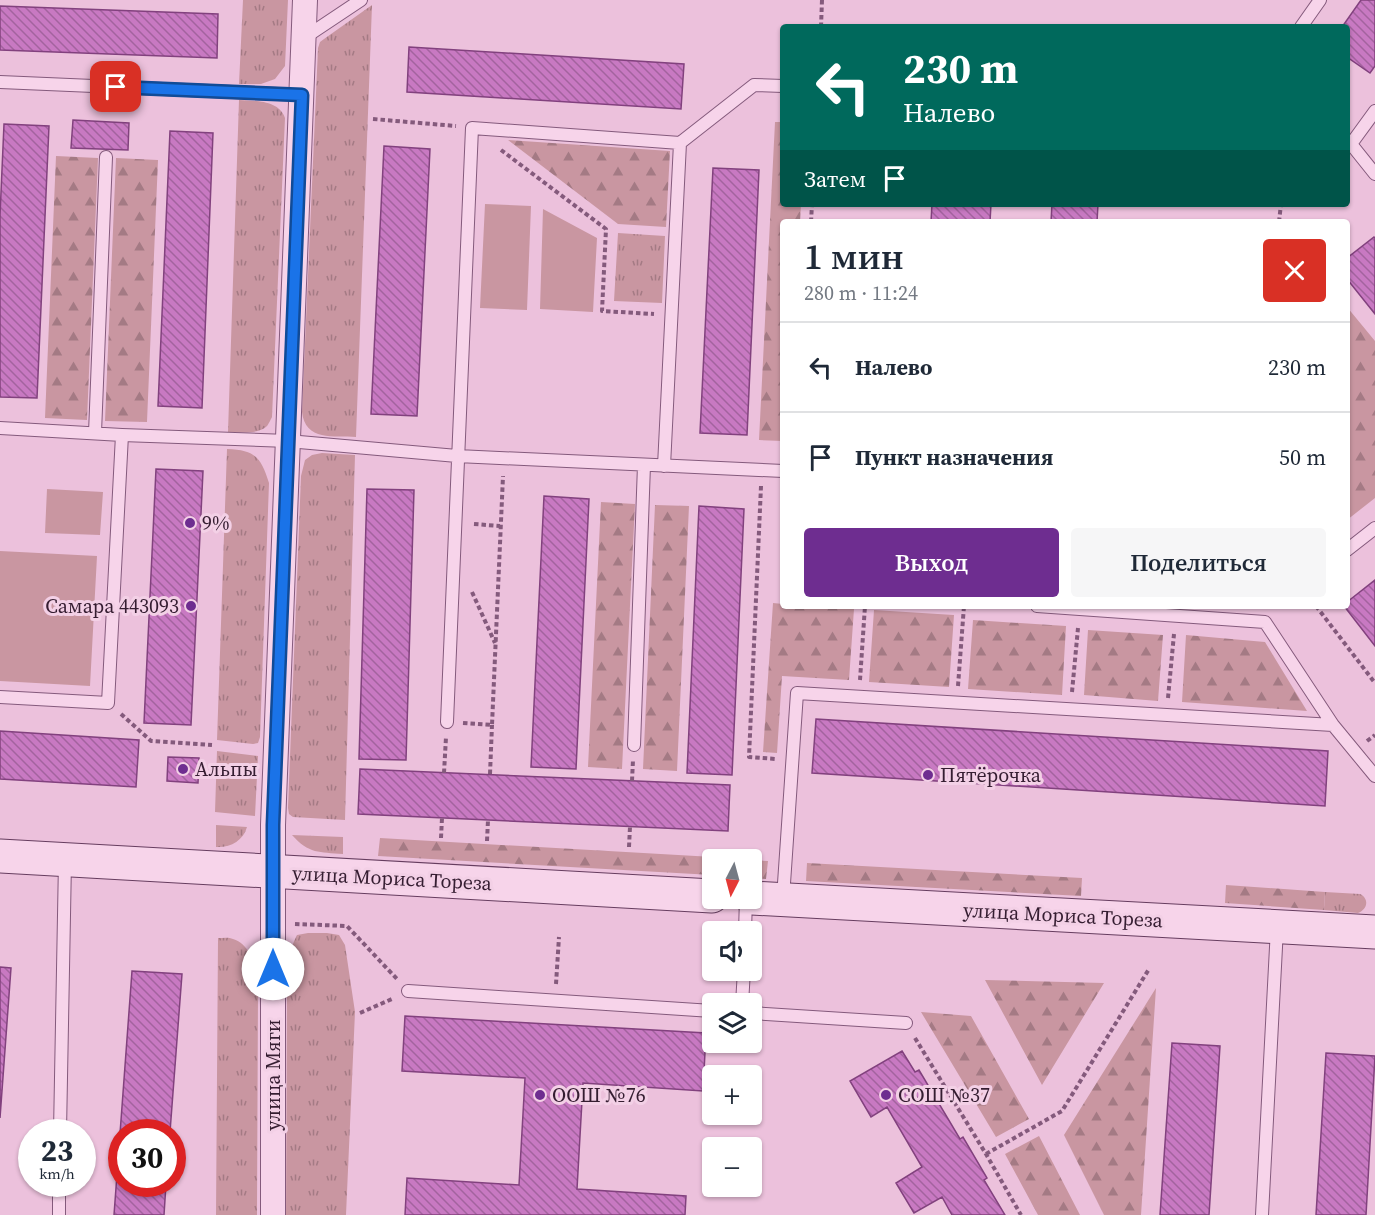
<!DOCTYPE html>
<html lang="ru">
<head>
<meta charset="utf-8">
<style>
	:root { --surface:#fff; --page:#f6f6f7; --text:#1f2937; --muted:#747a83; --line:#e0e1e3; --accent:#6e2d90 }
	body { margin:0; font-family:"Source Serif 4",serif; background:var(--page); color:var(--text); height:100vh; display:flex; flex-direction:column; font-size:22px; white-space:nowrap }
	* { box-sizing:border-box; margin:0 }
	p { font-size:20px; color:var(--muted) }
	.icon { flex:none; width:33px; height:33px; fill:none; stroke:currentColor; stroke-width:2; stroke-linecap:round; stroke-linejoin:round }
	.map { position:relative; flex:1; overflow:hidden }
	.panel { position:absolute; left:780px; top:219px; width:570px; height:390px; display:flex; flex-direction:column; background:var(--surface); border-radius:6px; box-shadow:0 2px 4px #0004 }
	.panel>* { flex:none }
	.hud { position:absolute; left:780px; top:24px; width:570px; height:183px; border-radius:6px; box-shadow:0 2px 4px #0004; background:#00695c; color:#fff; overflow:hidden }
	.needle { width:39px; rotate:186deg }
	.buttons { position:absolute; left:702px; top:849px; display:grid; gap:12px }
	.buttons a { display:grid; place-items:center; width:60px; height:60px; border-radius:6px; background:var(--surface); box-shadow:0 2px 4px #0004; font-size:30px }
	.speed { position:absolute; left:18px; top:1119px; display:flex; gap:12px; font-size:30px; font-weight:700; text-align:center }
	.speed>* { display:grid; place-content:center; width:78px; height:78px; border-radius:50%; background:var(--surface); box-shadow:0 2px 4px #0004; line-height:1 }
	.speed small { font-size:15px; font-weight:400 }
	.speed .limit { border:9px solid #d22; background:#fff; color:#111 }
	.pin { position:absolute; display:grid; place-items:center; width:51px; height:51px; color:#fff; margin:-26px; border-radius:12px; box-shadow:0 3px 9px #0006 }
	.me { position:absolute; width:66px; margin:-33px; rotate:0deg; stroke-linejoin:round; filter:drop-shadow(0 0 4px #0008) }
	.turn { display:flex; align-items:center; gap:21px; height:126px; padding:0 24px; font-size:27px }
	.turn .icon { width:78px; height:78px; stroke-width:2.5 }
	.turn b { display:block; font-size:42px; line-height:51px }
	.then { display:flex; align-items:center; height:57px; padding:0 24px; background:#0003; gap:12px; font-size:22px }
	.round { display:grid; place-items:center; flex:none; width:63px; height:63px; border-radius:6px; background:var(--page) }
	.overview { display:flex; align-items:center; justify-content:space-between; height:102px; padding:0 24px }
	h1 { font-size:36px; font-weight:600; line-height:45px }
	.cta { display:flex; gap:12px; margin-top:auto; padding:12px 24px }
	.cta a { flex:1; height:69px; border-radius:6px; background:var(--accent); color:#fff; font-size:24px; font-weight:600; line-height:69px; text-align:center }
	.cta a+a { background:var(--page); color:var(--text) }
	ul { padding:0; list-style:none }
	li { display:flex; align-items:center; gap:18px; height:90px; padding:0 24px; border-top:2px solid var(--line) }
	li div { flex:1 }
	li b { display:block; font-size:22px }
	li em { font-style:normal }
	.map>svg:first-child { display:block }
</style>
</head>
<body>
<div class="map">
<svg width="1375" height="1215" viewBox="0 0 1375 1215">
	<defs>
		<pattern id="grass-tufts" width="24" height="20" patternUnits="userSpaceOnUse" patternTransform="scale(1.5)"><rect width="24" height="20" fill="#c996a1"/><path d="M3 7l-1-3M5 7V3M7 7l1-3M15 17l-1-3M17 17v-4M19 17l1-3" fill="none" stroke="#a47a84"/></pattern>
		<pattern id="forest-firs" width="22" height="20" patternUnits="userSpaceOnUse" patternTransform="scale(1.5)"><rect width="22" height="20" fill="#c996a1"/><path d="M5 1l3.5 6h-7zM16 11l3.5 6h-7z" fill="#a47a84"/></pattern>
		<pattern id="building-back-hatch" width="6" height="6" patternUnits="userSpaceOnUse" patternTransform="scale(1.5)"><rect width="6" height="6" fill="#c879c2"/><path d="M-1 5l2 2M0 0l6 6M5-1l2 2" fill="none" stroke="#a3639e"/></pattern>
	</defs>
	<rect width="100%" height="100%" fill="#ecc1dc"/>
	<!-- grass -->
	<path fill="url(#grass-tufts)" d="M243,0H288L285,66L275,79L261,84H239Z
		M372,5L356,437C334,436 305,441 302,412L318,48L320,42L324,39Z
		M239,100C255,101 279,100 285,118L272,417C271,419 268,425 267,426C258,435 240,432 228,432Z
		M618,233L665,236L662,303L614,301Z
		M227,449C255,450 261,457 269,483L260,737L258,743L253,744L217,740Z
		M322,453L355,455L345,820L293,817L289,814L288,808L301,476L305,460L312,455Z
		M217,751L258,756L255,816L215,812Z
		M216,825L247,827C243,841 230,848 216,847Z
		M292,835L343,837V854C319,852 309,854 292,835Z
		M1325,892L1360,894C1370,899 1367,910 1358,913L1324,910Z
		M308,933H327L339,935L345,945L355,1012L346,1215H286L287,988C288,970 288,951 297,935Z
		M218,938C223,938 229,937 233,939C254,946 256,972 258,990L257,1215H216Z"/>
	<!-- forest -->
	<path fill="url(#forest-firs)" d="M775,122H783V204H801L800,222H783V441L759,440Z
		M508,140L670,151L666,227L618,224Z
		M56,156L98,158L87,420L45,418Z
		M116,158L158,160L147,422L105,421Z
		M1347,307L1375,341V498L1347,520Z
		M601,502L635,504L622,769L588,767Z
		M655,505L689,506L677,771L643,769Z
		M773,603L783,604V606H814L854,609L849,680L782,676L777,753L763,752Z
		M874,610L954,615L949,687L869,682Z
		M973,620L1066,626L1062,695L968,689Z
		M1088,630L1163,635L1158,701L1084,695Z
		M1186,635L1265,642L1307,711L1182,702Z
		M380,838L748,859L712,860V875L378,856Z
		M752,860L768,861L766,879L752,878Z
		M807,863L1082,878L1081,896L806,881Z
		M1226,885L1325,892L1324,910L1225,903Z
		M985,980L1104,983L1042,1085Z
		M1156,988L1141,1215H1104L1064,1135Z
		M921,1012L971,1016L1029,1119L996,1137Z
		M1039,1136L1080,1215H1038L1005,1154Z"/>
	<!-- park -->
	<path fill="#c996a1" d="M485,204L531,206L527,310L480,308Z
		M543,209L597,238L593,312L540,309Z
		M47,489L103,492L100,535L45,533Z
		M0,551L97,556L90,686L0,681Z"/>
	<!-- building -->
	<path fill="url(#building-back-hatch)" stroke="#82417e" stroke-width="1.5" d="M1361,0H1375V66L1370,73L1347,57V27H1342Z
		M0,6L218,14L217,58L0,50Z
		M409,47L684,64L681,109L407,92Z
		M73,120L129,123L128,150L71,148Z
		M4,124L49,126L37,398L0,397V215Z
		M170,131L213,133L202,408L158,406Z
		M384,146L430,149L417,416L371,414Z
		M713,168L759,170L747,435L700,433Z
		M932,204H991L990,222H931Z
		M1052,204H1098L1097,222H1051Z
		M1374,237L1375,238V314L1347,279V258Z
		M156,469L203,471L191,725L144,723Z
		M367,489L414,490L406,760L359,759Z
		M544,496L589,499L576,769L531,767Z
		M699,506L744,509L732,775L687,773Z
		M1375,580V646L1344,606H1347V602Z
		M816,719L1328,751L1325,806L812,773Z
		M0,731L139,740L136,787L0,779Z
		M168,757L199,758L198,783L167,781Z
		M360,769L730,785L728,831L358,814Z
		M0,967L11,968L0,1118Z
		M132,971L182,974L170,1132H122V1184H166L164,1215H114Z
		M405,1016L706,1033L703,1091L583,1083L577,1189L686,1196L685,1215H405L407,1178L519,1185L525,1078L402,1071Z
		M1172,1043L1220,1046L1209,1215H1160Z
		M902,1051L915,1072L919,1070L960,1139L963,1137L987,1178L984,1180L1005,1215H952L942,1197L914,1213L896,1183L922,1167L887,1107L871,1117L850,1081Z
		M1326,1053L1375,1056L1366,1215H1316Z"/>
	<g fill="none" stroke-linecap="round" stroke-linejoin="round">
		<!-- lane casing -->
		<g stroke="#845a7c" stroke-width="14">
			<path id="lane" d="M1301,27L1320,0
				M304,38L361,0
				M0,82L302,95
				M1375,111L1351,144L1375,174
				M680,143L754,85L783,86
				M0,428L122,435L288,441L457,456L783,471
				M95,433L106,157
				M1347,550L1375,528
				M1037,606L1265,622L1333,725
				M0,697L108,703L122,435
				M447,722L472,128L680,143L664,466
				M634,745L644,465
				M783,898L797,693L1333,725L1375,776
				M745,932L746,898
				M408,991L712,1011
				M742,1004L744,970
				M752,1013L906,1023
				M60,1132L65,861
				M59,1215V1184
				M1262,1215L1277,928"/>
		</g>
		<!-- street casing -->
		<g stroke="#845a7c" stroke-width="26">
			<path id="street" d="M273,1215V825L305,0"/>
		</g>
		<!-- secondary casing -->
		<g stroke="#663d5f" stroke-width="35">
			<path id="secondary" d="M0,856L712,896
				M752,898L1375,932"/>
		</g>
		<!-- path -->
		<path stroke="#845a7c" stroke-width="4" stroke-dasharray="4.5 3" stroke-linecap="butt" d="M821,27L822,0
			M373,119L456,126
			M501,150L606,229L602,311L654,314
			M811,222L812,204
			M1279,222L1281,204
			M761,486L749,757L776,759
			M474,524L500,526
			M472,592L495,643
			M1316,606L1375,683
			M860,680L865,606
			M958,686L964,606
			M1072,692L1078,628
			M1168,698L1174,634
			M121,714L151,741L212,745
			M463,723L492,725L503,476
			M1367,741L1375,735
			M444,773L446,737
			M490,774L492,725
			M632,781L633,760
			M441,838L442,818
			M487,841L488,820
			M629,847L630,827
			M295,924L347,926L397,979
			M556,984L559,937
			M360,1013L392,999
			M915,1038L986,1154L1021,1215
			M986,1154L1062,1111L1149,969"/>
		<!-- lane -->
		<use href="#lane" stroke="#f7d4ea" stroke-width="12"/>
		<!-- street -->
		<use href="#street" stroke="#f7d4ea" stroke-width="24"/>
		<!-- secondary -->
		<use href="#secondary" stroke="#f7d4ea" stroke-width="33"/>
	</g>
	<g fill="none" stroke-linecap="round" stroke-linejoin="round">
		<!-- route casing -->
		<g stroke="#114b97" stroke-width="15">
			<path id="route" d="M116,87L302,95L273,825V969"/>
		</g>
		<!-- route -->
		<use href="#route" stroke="#1a73e8" stroke-width="10"/>
	</g>
	<!-- markers -->
	<g fill="#6e2d90" stroke="#f3d0e6" stroke-width="2">
		<circle cx="190" cy="523" r="6"/>
		<circle cx="191" cy="606" r="6"/>
		<circle cx="183" cy="769" r="6"/>
		<circle cx="928" cy="775" r="6"/>
		<circle cx="540" cy="1095" r="6"/>
		<circle cx="886" cy="1095" r="6"/>
	</g>
	<g text-anchor="middle" dominant-baseline="central" stroke-width="6" stroke-linejoin="round" paint-order="stroke">
		<!-- poi labels -->
		<g font-size="20" fill="#351d31" stroke="#f3d0e6" text-anchor="start">
			<text x="202" y="523">9%</text>
			<text x="179" y="606" text-anchor="end">Самара 443093</text>
			<text x="195" y="769">Альпы</text>
			<text x="940" y="775">Пятёрочка</text>
			<text x="552" y="1095">ООШ №76</text>
			<text x="898" y="1095">СОШ №37</text>
		</g>
		<!-- street labels -->
		<g font-size="20" fill="#351d31" stroke="#f3d0e6">
			<text transform="translate(392 878) rotate(3)">улица Мориса Тореза</text>
			<text transform="translate(1063 915) rotate(3)">улица Мориса Тореза</text>
			<text transform="translate(273 1075) rotate(-90)">улица Мяги</text>
		</g>
	</g>
</svg>
<div class="buttons">
<a><svg class="needle" viewBox="-14 -14 28 28"><path d="M0-13l5 13h-10z" fill="#e53935"/><path d="M0 13l5-13h-10z" fill="#747a83"/></svg></a>
<a><svg class="icon" aria-label="sound" viewBox="0 0 24 24"><path d="M4 9h4l5-4v14l-5-4H4zM17 9q2 3 0 6"/></svg></a>
<a><svg class="icon" aria-label="layers" viewBox="0 0 24 24"><path d="M12 4l9 5-9 5-9-5zM3 14l9 5 9-5"/></svg></a>
<a>+</a>
<a>−</a>
</div>
<div class="speed"><div>23<small>km/h</small></div><div class="limit">30</div></div>
<div class="pin" style="left:116px;top:87px;background:#d93025"><svg class="icon" aria-label="arrive" viewBox="0 0 24 24"><path d="M6 21V4h12l-3 4 3 4H6"/></svg></div>
<svg class="me" style="left:273px;top:969px" viewBox="-20 -20 40 40"><circle r="19" fill="#fff"/><path d="M0-13L10 11 0 6-10 11z" fill="#1a73e8"/></svg>
<div class="hud">
<div class="turn"><svg class="icon" aria-label="left" viewBox="0 0 24 24"><path d="M17 20v-9H6M10 6l-5 5 5 5"/></svg><div><b>230 m</b>Налево</div></div>
<div class="then">Затем<svg class="icon" aria-label="arrive" viewBox="0 0 24 24"><path d="M6 21V4h12l-3 4 3 4H6"/></svg></div>
</div>
<section class="panel">
<div class="overview"><div><h1>1 мин</h1><p>280 m · 11:24</p></div><a class="round" style="background:#d93025;color:#fff"><svg class="icon" aria-label="close" viewBox="0 0 24 24"><path d="M6 6l12 12M18 6L6 18"/></svg></a></div>
<ul>
<li><svg class="icon" aria-label="left" viewBox="0 0 24 24"><path d="M17 20v-9H6M10 6l-5 5 5 5"/></svg><div><b>Налево</b></div><em>230 m</em></li>
<li><svg class="icon" aria-label="arrive" viewBox="0 0 24 24"><path d="M6 21V4h12l-3 4 3 4H6"/></svg><div><b>Пункт назначения</b></div><em>50 m</em></li>
</ul>
<div class="cta"><a>Выход</a><a>Поделиться</a></div>
</section>
</div>
</body>
</html>
